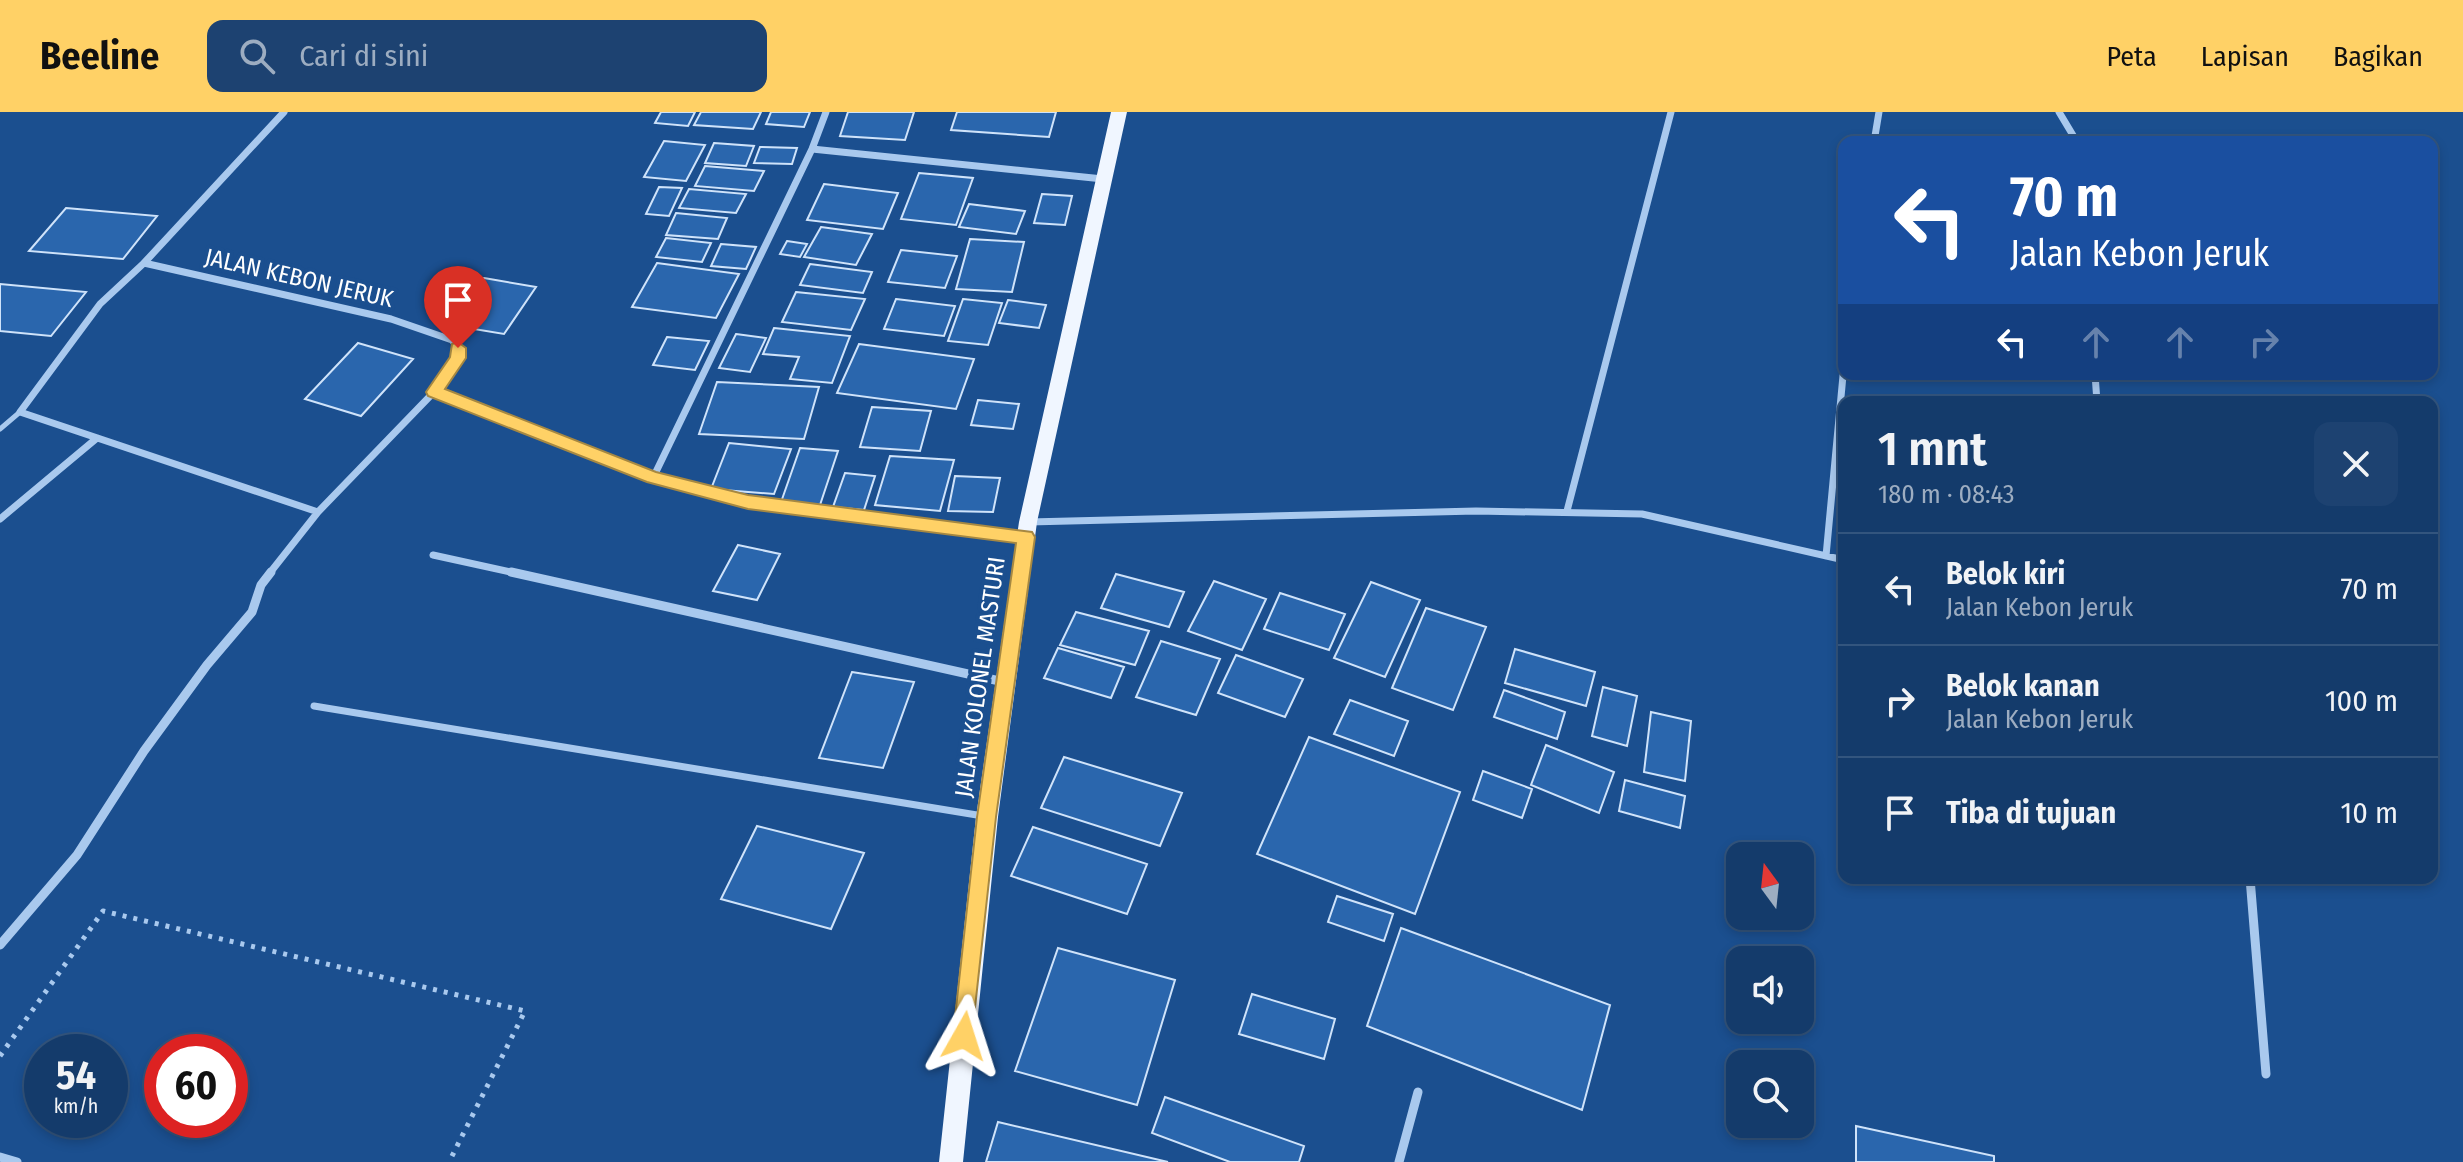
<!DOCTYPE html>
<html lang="id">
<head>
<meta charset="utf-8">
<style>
	:root { --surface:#143b6b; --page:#1d4271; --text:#f1f3f6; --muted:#9dadc1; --line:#33557e; --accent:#ffd166 }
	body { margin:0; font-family:"Fira Sans Condensed",sans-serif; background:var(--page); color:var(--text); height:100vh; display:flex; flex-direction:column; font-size:30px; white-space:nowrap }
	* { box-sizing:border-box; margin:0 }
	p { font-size:26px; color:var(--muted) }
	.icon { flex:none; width:44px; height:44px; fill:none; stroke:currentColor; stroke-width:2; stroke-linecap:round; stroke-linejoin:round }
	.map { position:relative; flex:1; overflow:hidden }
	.side { position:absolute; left:1838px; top:284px; width:600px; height:488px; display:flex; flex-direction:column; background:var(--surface); border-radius:16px; box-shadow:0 4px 12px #0003,0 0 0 2px var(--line) }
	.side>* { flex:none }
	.banner { position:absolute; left:1838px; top:24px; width:600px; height:244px; border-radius:16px; box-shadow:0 4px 12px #0003,0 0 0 2px var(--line); background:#1a4fa0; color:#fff; overflow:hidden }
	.needle { width:52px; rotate:345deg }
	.tools { position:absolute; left:1726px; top:730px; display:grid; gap:16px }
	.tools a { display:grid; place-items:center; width:88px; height:88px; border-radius:16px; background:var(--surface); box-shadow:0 4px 12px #0003,0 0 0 2px var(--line); font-size:40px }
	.speed { position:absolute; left:24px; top:922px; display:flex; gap:16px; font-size:40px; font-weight:700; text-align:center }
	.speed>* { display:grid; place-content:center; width:104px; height:104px; border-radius:50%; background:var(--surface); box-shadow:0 4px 12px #0003,0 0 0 2px var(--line); line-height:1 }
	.speed small { font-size:20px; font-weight:400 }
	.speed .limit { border:12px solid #d22; background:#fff; color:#111 }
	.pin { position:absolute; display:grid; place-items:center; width:68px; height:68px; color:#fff; margin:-82px -34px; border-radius:50% 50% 50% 0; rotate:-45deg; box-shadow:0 0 8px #0007 }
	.pin .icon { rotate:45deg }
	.me { position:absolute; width:88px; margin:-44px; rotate:6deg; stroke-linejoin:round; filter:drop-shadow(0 0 6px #0008) }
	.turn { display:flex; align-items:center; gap:28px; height:168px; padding:0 40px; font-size:36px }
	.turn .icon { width:104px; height:104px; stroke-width:2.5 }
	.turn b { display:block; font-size:56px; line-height:68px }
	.lanes { display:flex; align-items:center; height:76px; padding:0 40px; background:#0003; justify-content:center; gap:40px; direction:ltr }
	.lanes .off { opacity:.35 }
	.round { display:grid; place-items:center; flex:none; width:84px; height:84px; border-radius:16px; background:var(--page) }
	.summary { display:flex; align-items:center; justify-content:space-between; height:136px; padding:0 40px }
	h1 { font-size:48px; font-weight:600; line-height:60px }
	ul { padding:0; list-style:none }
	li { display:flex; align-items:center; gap:24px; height:112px; padding:0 40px; border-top:2px solid var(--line) }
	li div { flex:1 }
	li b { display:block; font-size:30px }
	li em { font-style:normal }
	header { display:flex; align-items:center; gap:48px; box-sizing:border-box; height:112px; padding:0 40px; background:var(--accent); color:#111 }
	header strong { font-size:38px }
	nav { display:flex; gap:44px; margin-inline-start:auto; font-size:28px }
	.search { width:560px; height:72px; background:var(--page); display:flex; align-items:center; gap:20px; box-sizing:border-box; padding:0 28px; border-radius:16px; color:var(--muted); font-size:30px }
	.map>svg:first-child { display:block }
</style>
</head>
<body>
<header>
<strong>Beeline</strong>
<div class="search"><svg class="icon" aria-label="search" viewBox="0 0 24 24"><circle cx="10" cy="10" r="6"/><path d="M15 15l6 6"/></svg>Cari di sini</div>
<nav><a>Peta</a><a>Lapisan</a><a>Bagikan</a></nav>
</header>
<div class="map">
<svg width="2463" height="1050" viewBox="0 0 2463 1050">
	<rect width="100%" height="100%" fill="#1b4f8f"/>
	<!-- building -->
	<path fill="#2a66ad" stroke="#cfe3fa" stroke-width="2" d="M661,0H695L688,14L655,11Z
		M701,0H761L753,17L694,13Z
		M771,0H810L804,15L766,12Z
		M848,0H914L905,28L840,24Z
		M957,0H1056L1049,25L951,18Z
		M664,29L705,33L686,69L644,65Z
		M714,31L754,34L746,54L705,51Z
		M760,35L797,36L792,52L754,51Z
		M705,54L764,59L754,79L695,74Z
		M919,61L973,66L956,113L901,107Z
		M824,72L898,81L883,117L807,108Z
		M659,75L682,76L669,104L646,102Z
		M689,77L746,82L736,101L679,96Z
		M1042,82L1072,84L1065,113L1034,111Z
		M969,92L1025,99L1016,122L959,115Z
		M66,96L157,104L123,147L29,139Z
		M676,101L727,106L718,127L666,123Z
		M821,115L872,122L856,153L804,145Z
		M666,126L711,131L702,150L656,145Z
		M970,127L1024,130L1012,180L956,177Z
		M787,129L807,132L800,145L780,142Z
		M721,132L756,135L746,157L711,154Z
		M901,138L957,144L945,176L888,170Z
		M657,151L739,162L716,206L632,195Z
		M810,152L872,160L863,181L800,173Z
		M484,166L536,175L504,222L450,213Z
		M0,172L86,180L51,224L0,219Z
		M796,180L865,187L851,218L782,210Z
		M896,187L955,194L944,224L884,217Z
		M963,187L1002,191L988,233L948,229Z
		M1008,188L1046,193L1039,216L999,211Z
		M774,216L850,224L832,271L790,267L799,245L763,242Z
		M736,222L766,226L750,260L719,256Z
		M667,225L709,229L695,258L653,253Z
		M358,231L413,247L361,304L305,287Z
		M859,232L974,247L956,297L837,281Z
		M717,270L819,275L804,327L699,322Z
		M978,288L1019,292L1013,317L971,313Z
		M872,295L931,299L920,339L860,335Z
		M729,331L791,337L774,382L711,377Z
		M800,336L838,339L819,396L780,393Z
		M890,344L954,348L940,399L875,393Z
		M845,361L875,364L864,398L833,395Z
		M955,364L1000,366L993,400L948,399Z
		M738,433L780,442L757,488L713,479Z
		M1116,462L1184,480L1169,515L1101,496Z
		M1214,469L1266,487L1242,538L1188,519Z
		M1371,470L1420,488L1385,565L1334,546Z
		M1280,481L1345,502L1329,538L1264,517Z
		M1426,496L1486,515L1453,598L1392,576Z
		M1076,500L1149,519L1135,553L1060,533Z
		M1161,529L1220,547L1196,603L1136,585Z
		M1058,536L1124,555L1111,586L1044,566Z
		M1515,537L1595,560L1586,594L1505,571Z
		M1236,543L1303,567L1285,605L1218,581Z
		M852,560L914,570L883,656L819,646Z
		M1603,575L1637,584L1627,634L1592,624Z
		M1504,578L1565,600L1557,627L1494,605Z
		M1350,588L1408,609L1394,644L1334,622Z
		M1651,600L1691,609L1685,669L1644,660Z
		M1309,625L1460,680L1415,802L1257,742Z
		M1546,633L1614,660L1599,701L1531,673Z
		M1064,645L1182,681L1160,734L1041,696Z
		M1483,659L1532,677L1522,706L1473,688Z
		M1625,668L1685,684L1680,716L1619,699Z
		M757,714L864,741L831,817L721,787Z
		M1033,715L1147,752L1127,802L1011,764Z
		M1337,784L1393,802L1384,829L1328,810Z
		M1401,816L1610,893L1582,998L1367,914Z
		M1058,836L1175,868L1137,993L1015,959Z
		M1252,882L1335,907L1324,947L1239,922Z
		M1165,985L1304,1034L1299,1050H1230L1152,1021Z
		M998,1010L1168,1050H986Z
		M1856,1014L1994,1044V1050H1856Z"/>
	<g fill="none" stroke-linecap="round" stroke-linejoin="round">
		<!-- path -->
		<path stroke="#a9c9ee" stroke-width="5" stroke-dasharray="4 7" stroke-linecap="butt" d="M0,944L103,799L525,899L449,1050"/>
		<!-- service-far1 -->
		<path stroke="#a9c9ee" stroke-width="5" d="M0,317L20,300"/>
		<!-- service -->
		<path stroke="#a9c9ee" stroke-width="7" d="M314,594L983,704"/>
		<!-- minor-far1 -->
		<path stroke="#a9c9ee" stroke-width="7" d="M2059,0L2077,30
			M1874,30L1879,0
			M812,37L1103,67
			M144,151L100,192L20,300L318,400
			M2095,262L2097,290
			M434,280C523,318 613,357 707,381C811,407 920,414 1026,425
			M653,366L812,37L826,0
			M1567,399L1671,0
			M0,407L97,326
			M1029,410L1476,399L1642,402L1844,448
			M433,443L520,462
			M1826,444L1844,253
			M269,462L318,400L434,280L458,246V236L452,228L391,207L144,151L284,0"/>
		<!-- minor -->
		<path stroke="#a9c9ee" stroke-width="9" d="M511,460L1004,570
			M2250,766L2266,962
			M0,833L77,743L144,639L207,553L252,500L261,473L271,460
			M0,1045L17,1050
			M1399,1050L1418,980"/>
		<!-- primary -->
		<path fill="#f0f6ff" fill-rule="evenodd" d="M1111,0H1127L1037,410L998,705L963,1050H939L976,705L1019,410Z"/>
	</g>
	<!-- route -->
	<path fill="#ffd166" stroke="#a68842" stroke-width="2" d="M458,230L466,236V246L445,277L656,360L748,383L1032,420L1035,425L996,705L971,932L964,935L956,932L953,924L977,705L1016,431L748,397L647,370L428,284L426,280L450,245L452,232Z"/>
	<g text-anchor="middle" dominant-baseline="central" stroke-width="8" stroke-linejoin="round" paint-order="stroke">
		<!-- street labels -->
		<g font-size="24" fill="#fff" stroke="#1b4f8f">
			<text transform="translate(299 166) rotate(13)">JALAN KEBON JERUK</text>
			<text transform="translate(980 565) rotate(-82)">JALAN KOLONEL MASTURI</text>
		</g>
	</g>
</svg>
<div class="tools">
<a><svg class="needle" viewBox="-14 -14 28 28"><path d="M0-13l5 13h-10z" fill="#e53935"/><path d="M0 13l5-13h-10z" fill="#9dadc1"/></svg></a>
<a><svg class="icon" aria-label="sound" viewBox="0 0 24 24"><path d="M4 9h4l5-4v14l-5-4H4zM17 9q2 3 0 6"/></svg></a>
<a><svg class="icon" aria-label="search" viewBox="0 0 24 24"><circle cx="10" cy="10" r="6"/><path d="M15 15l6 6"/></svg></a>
</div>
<div class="speed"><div>54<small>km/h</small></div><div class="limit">60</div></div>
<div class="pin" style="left:458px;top:236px;background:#d93025"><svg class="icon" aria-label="arrive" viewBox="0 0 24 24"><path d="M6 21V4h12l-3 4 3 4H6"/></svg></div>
<svg class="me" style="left:964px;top:924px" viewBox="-20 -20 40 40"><path d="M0-17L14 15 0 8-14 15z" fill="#ffd166" stroke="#fff" stroke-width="4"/></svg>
<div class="banner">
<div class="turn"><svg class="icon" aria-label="left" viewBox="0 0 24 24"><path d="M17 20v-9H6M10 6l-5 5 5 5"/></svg><div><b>70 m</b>Jalan Kebon Jeruk</div></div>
<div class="lanes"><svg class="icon" aria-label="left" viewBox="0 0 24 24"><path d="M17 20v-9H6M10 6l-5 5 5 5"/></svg><svg class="icon off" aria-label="ahead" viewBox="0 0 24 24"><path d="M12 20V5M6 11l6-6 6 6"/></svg><svg class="icon off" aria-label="ahead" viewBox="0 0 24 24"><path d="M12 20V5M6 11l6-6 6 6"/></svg><svg class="icon off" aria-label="right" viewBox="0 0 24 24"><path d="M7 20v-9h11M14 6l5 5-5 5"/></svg></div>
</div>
<section class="side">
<div class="summary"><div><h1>1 mnt</h1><p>180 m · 08:43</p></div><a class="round"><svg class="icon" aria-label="close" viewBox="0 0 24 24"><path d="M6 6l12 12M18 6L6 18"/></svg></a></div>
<ul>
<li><svg class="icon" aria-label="left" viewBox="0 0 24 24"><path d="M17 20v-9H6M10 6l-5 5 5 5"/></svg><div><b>Belok kiri</b><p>Jalan Kebon Jeruk</p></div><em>70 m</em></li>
<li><svg class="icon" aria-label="right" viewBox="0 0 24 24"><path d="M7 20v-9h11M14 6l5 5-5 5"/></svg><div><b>Belok kanan</b><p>Jalan Kebon Jeruk</p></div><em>100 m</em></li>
<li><svg class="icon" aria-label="arrive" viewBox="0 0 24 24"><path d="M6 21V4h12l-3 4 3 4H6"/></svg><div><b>Tiba di tujuan</b></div><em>10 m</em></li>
</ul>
</section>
</div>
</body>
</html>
